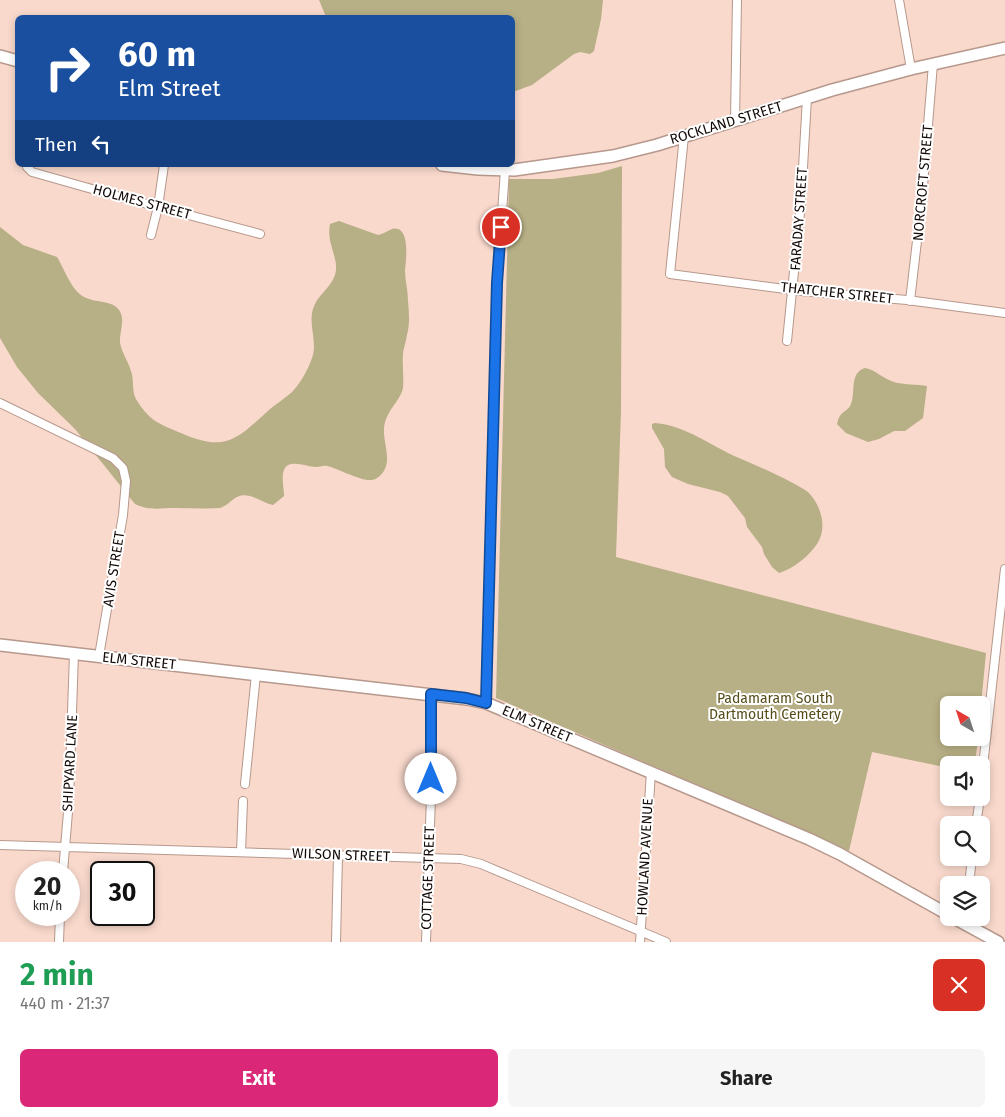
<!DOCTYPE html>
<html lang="en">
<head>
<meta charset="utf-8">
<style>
	:root { --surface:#fff; --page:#f6f6f6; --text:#222; --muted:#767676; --accent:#db2777 }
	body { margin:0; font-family:"Fira Sans",sans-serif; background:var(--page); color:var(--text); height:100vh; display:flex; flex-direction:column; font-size:19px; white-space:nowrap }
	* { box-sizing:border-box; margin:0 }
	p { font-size:16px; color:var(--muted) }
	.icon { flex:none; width:28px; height:28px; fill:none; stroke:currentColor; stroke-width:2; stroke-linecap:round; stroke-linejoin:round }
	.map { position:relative; height:942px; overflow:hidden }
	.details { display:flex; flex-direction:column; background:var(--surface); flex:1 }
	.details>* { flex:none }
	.top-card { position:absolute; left:15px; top:15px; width:500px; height:152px; border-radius:8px; box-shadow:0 2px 8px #0003; background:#1a4fa0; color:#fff; overflow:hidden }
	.needle { width:32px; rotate:321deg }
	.fabs { position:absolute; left:940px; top:696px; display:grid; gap:10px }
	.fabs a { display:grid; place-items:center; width:50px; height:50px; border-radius:8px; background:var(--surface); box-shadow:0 2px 8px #0003; font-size:25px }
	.speed { position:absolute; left:15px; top:861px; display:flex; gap:10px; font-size:25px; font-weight:700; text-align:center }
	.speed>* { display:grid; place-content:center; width:65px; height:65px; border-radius:50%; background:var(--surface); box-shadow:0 2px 8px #0003; line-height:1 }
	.speed small { font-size:12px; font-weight:400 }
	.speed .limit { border:2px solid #111; border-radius:8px; background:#fff; color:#111 }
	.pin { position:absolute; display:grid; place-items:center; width:42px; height:42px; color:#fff; margin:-21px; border:2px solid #fff; border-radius:50%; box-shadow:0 1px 5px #0007 }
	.me { position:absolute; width:55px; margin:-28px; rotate:0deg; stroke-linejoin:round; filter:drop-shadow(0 0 4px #0008) }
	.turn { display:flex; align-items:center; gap:18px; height:105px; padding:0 20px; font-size:22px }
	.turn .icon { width:65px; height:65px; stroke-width:2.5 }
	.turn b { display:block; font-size:35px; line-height:42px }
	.then { display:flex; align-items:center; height:48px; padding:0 20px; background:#0003; gap:10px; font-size:19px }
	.round { display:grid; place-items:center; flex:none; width:52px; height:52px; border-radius:8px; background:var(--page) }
	.head { display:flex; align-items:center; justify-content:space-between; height:85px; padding:0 20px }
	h1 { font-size:30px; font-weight:700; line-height:38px; color:#1e9e55 }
	.button { display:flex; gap:10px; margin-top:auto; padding:10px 20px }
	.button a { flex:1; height:58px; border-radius:8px; background:var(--accent); color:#fff; font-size:20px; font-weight:700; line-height:58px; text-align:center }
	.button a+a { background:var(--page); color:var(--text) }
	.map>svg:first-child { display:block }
</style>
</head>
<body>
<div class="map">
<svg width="1005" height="942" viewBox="0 0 1005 942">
	<rect width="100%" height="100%" fill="#f9d9cc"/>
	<!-- green -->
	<path fill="#b7af85" d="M319,0H603L601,19L594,51L590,54L580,52L574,54L532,85L513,92L512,18L326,17Z
		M622,166L621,411L616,557L986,653L981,705H949V738H978L975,765H949V768L872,752L849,851L496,698L509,179H553L598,173Z
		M339,221L378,235C383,234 387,231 392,229C411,224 406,262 405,270C405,280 408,291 408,301C409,312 410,324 407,335C406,341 404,347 403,353C402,365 404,376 403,388C400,402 385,411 384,429C383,445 395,466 377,478C367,486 339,468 327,466C324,465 319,467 316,467C307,467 288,458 284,470C281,477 284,488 284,496L273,505C262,503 249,491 237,497C231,500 227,506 220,508C205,509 190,508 175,508C160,508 149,511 135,504L75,429L38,393L17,367L0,338V227L23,245L57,257C65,270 71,290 84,297C95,303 112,300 119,310C126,320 119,332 120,343C122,353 128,361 131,371C134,379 132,389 135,397C137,402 144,411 148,415C157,424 169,428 181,433C226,453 237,439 270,409C276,404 284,399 291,393C300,384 308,370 312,358C318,342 308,325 313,309C317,295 331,288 335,275C340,259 326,244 330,224Z
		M865,368C876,370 883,379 894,382C902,385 918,384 927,386L923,418L905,431H894L879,439L868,442L846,433L837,424C838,421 838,418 840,416C843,411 849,410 851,404C856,392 849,373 865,368Z
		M655,423C687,426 711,446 739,458C757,466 774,473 791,482C796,485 803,488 808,492C821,505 828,528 817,544C809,556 793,569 779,573L772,567L764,554L762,547L747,527L745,518L728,496L720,492L688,484L672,477L665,467L664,449L652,428V424Z"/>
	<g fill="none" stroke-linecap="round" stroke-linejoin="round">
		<!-- street casing -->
		<g stroke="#b6988c" stroke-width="10">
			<path id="street" d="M899,0L911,69
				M735,120L737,0
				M684,136L670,274L801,291L907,300L1005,313
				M27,165V167L32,172L106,193L260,234
				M151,235L158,207L164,165
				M910,301L922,198L933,64
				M787,341L801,202L807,98
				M0,403L113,458L123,468L126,481L123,515L99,656
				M486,703L497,283L505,170
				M245,784L256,674
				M981,784L1005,569
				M976,825L980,798
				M0,845L461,859L481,864L666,942
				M241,852L243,801
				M63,872L69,800L74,653
				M969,885L972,858
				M59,942L60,915
				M336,942L338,855
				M426,942L431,796V695
				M640,942L651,772"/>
		</g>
		<!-- secondary casing -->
		<g stroke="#b6988c" stroke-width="14">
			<path id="secondary" d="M0,56L18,61
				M442,165L478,169L514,170L613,156L657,145L832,90L911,69L1005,48
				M0,645L467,699L486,703L809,839L840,854L949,915
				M954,918L998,942"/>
		</g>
		<!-- street -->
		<use href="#street" stroke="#fff" stroke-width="8"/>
		<!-- secondary -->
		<use href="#secondary" stroke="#fff" stroke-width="11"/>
	</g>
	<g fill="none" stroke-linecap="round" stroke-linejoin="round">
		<!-- route casing -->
		<g stroke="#114b97" stroke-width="12">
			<path id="route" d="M431,779V694L466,698L486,703L497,283L501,227"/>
		</g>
		<!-- route -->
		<use href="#route" stroke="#1a73e8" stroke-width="9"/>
	</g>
	<g text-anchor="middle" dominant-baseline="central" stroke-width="4" stroke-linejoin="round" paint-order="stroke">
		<!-- street labels -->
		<g font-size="14" fill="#130906" stroke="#fff">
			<text transform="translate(726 123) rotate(-17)">ROCKLAND STREET</text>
			<text transform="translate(923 183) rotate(-85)">NORCROFT STREET</text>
			<text transform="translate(142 202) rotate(15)">HOLMES STREET</text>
			<text transform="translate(799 219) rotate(-86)">FARADAY STREET</text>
			<text transform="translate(837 293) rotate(6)">THATCHER STREET</text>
			<text transform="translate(114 569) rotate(-81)">AVIS STREET</text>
			<text transform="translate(139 661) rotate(6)">ELM STREET</text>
			<text transform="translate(537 724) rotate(23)">ELM STREET</text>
			<text transform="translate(70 763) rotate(-87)">SHIPYARD LANE</text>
			<text transform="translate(341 855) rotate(2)">WILSON STREET</text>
			<text transform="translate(645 857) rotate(-87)">HOWLAND AVENUE</text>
			<text transform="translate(428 878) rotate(-88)">COTTAGE STREET</text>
		</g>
		<!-- park labels -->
		<g font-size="14" fill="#564c17" stroke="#fff">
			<text x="775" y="698">Padamaram South<tspan x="775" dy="16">Dartmouth Cemetery</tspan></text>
		</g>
	</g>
</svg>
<div class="fabs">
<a><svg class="needle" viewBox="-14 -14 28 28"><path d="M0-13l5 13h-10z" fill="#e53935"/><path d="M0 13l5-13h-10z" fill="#767676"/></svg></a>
<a><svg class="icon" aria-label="sound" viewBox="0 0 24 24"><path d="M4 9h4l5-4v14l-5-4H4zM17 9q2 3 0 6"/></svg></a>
<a><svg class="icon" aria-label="search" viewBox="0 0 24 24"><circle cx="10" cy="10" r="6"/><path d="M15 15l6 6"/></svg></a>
<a><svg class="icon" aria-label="layers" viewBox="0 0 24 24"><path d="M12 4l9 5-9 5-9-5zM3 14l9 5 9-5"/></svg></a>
</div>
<div class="speed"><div>20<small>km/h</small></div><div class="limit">30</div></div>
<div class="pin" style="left:501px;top:227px;background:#d93025"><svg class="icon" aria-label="arrive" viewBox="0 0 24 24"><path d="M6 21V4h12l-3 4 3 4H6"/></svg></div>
<svg class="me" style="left:431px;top:779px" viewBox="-20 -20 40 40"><circle r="19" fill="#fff"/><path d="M0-13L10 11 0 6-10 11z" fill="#1a73e8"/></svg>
<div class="top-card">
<div class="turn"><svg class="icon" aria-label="right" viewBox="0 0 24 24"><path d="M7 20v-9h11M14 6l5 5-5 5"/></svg><div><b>60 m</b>Elm Street</div></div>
<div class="then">Then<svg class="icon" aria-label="left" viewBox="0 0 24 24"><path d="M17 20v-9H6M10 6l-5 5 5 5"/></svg></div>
</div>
</div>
<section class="details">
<div class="head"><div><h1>2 min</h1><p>440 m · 21:37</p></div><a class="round" style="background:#d93025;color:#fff"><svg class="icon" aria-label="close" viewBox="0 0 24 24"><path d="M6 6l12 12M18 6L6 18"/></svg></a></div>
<div class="button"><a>Exit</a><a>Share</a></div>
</section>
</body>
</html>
